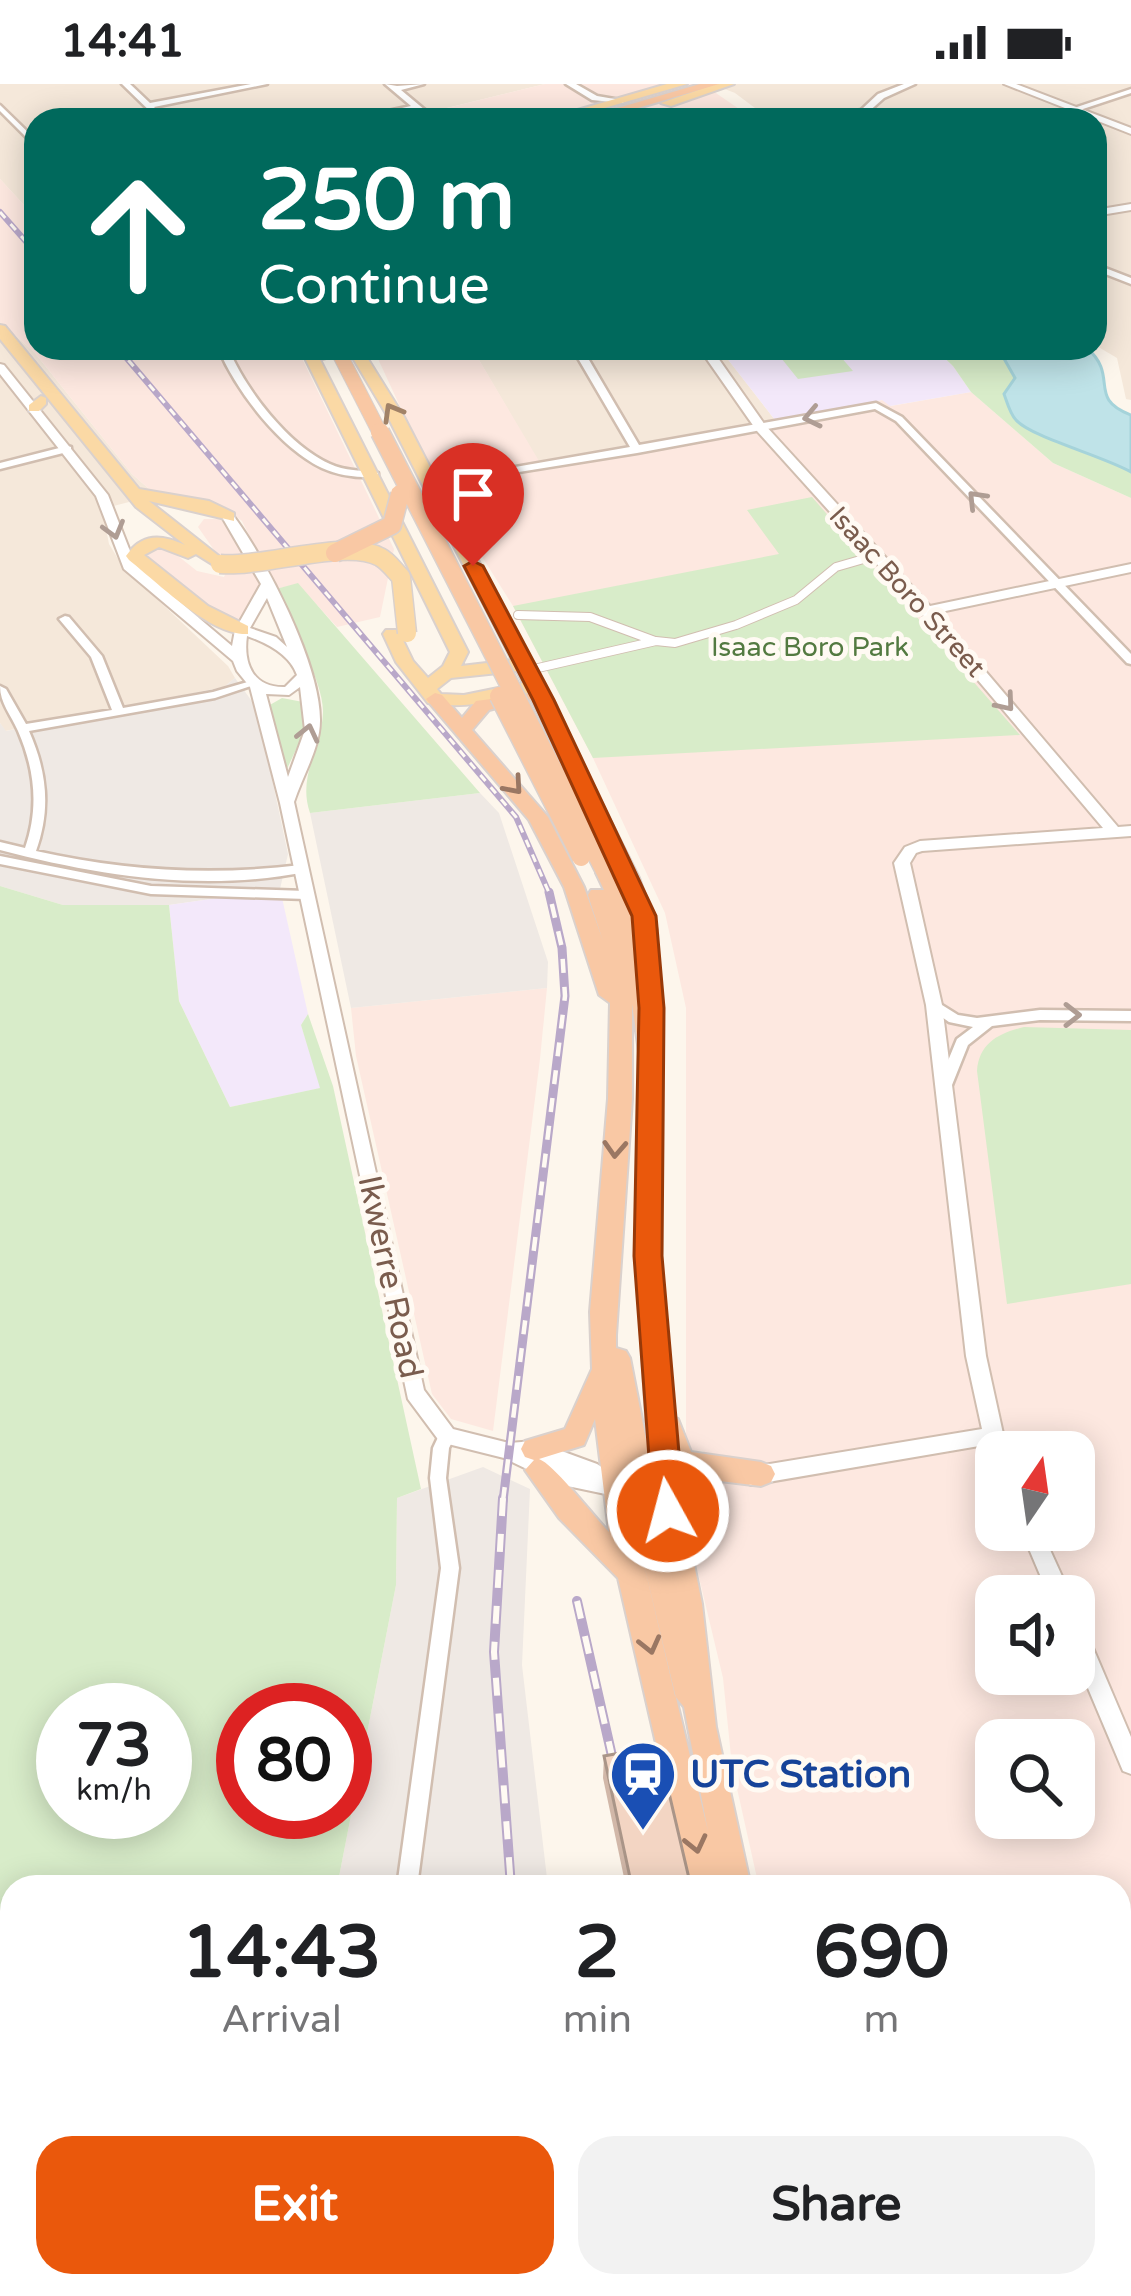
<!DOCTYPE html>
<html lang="en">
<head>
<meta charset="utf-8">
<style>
	:root { --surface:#fff; --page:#f2f2f2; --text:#202124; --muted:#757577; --accent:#ea580c }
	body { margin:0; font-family:"Varela Round",sans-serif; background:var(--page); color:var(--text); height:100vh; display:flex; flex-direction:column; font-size:45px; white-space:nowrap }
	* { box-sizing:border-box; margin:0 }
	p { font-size:39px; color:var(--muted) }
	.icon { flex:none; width:66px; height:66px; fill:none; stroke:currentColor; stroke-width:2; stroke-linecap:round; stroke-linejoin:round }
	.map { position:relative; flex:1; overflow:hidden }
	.sheet { position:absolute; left:0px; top:1791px; width:1131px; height:423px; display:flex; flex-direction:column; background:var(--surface); border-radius:36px 36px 0 0; box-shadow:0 6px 30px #0003 }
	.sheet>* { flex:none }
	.hud { position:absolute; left:24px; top:24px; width:1083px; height:252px; border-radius:36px; box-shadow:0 6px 30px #0003; background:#00695c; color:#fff; overflow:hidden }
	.needle { width:78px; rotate:13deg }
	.controls { position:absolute; left:975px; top:1347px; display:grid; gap:24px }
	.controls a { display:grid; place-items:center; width:120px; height:120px; border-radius:24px; background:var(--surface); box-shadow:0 6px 30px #0003; font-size:60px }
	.speed { position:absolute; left:36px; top:1599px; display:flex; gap:24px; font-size:60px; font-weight:700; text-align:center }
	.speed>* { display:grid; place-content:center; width:156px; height:156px; border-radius:50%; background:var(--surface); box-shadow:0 6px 30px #0003; line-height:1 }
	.speed small { font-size:30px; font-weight:400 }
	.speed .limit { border:18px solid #d22; background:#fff; color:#111 }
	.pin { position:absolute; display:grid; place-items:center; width:102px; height:102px; color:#fff; margin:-123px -51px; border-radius:50% 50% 50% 0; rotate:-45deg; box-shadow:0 0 12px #0007 }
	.pin .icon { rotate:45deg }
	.me { position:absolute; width:132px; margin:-66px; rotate:353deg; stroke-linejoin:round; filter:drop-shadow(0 0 9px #0008) }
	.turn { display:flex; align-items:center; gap:42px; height:252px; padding:0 36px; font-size:54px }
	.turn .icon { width:156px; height:156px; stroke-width:2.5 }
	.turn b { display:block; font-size:84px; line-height:102px }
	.eta { display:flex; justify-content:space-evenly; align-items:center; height:204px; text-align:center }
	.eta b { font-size:72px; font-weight:700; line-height:84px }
	.action { display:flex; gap:24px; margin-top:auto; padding:24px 36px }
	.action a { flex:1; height:138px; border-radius:36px; background:var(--accent); color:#fff; font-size:48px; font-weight:700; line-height:138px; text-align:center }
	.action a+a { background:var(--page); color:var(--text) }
	.status { display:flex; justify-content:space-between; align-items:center; height:84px; padding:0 60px; background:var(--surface); direction:ltr }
	.status svg { height:33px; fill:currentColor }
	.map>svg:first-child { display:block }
</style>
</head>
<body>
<div class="status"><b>14:41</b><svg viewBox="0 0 49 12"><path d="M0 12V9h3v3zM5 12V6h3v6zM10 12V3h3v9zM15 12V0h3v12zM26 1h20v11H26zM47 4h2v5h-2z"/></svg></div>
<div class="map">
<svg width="1131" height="2212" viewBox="0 0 1131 2212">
	<rect width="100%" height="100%" fill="#fdf6ec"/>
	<!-- residential -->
	<path fill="#f5e8da" d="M0,0H545L418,31L415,27L370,36H36V134L0,95Z
		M712,0H1131V316L1126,315L1117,274L1095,261V36H771L735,9Z
		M0,238L34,268L132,390L156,411L102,425L109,460L123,483L228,582L235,594L224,603L5,647L0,639Z
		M472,264H719L775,336L538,377Z"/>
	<!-- commercial -->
	<path fill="#fde8e0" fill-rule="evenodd" d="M545,0H692L713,7L755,36H370L415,27L419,31Z
		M0,95L36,134V264H140L144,268L297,264L394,465L380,533L337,543L298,500L276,505L242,437L222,422L156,411L132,390L34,268L0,238Z
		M373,264H472L539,377L883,316L891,322L971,308L1053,379L1131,414V2212H858L855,2202H1119V1803H759L732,1682L723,1594L692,1464L690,1443L703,1417L714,1407L703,1367L686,1366V924L665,829L593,674L513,522L434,396ZM996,1368H1074V1446H996ZM996,1512H1074V1590H996ZM996,1656H1074V1734H996Z
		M204,435H220L231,447L261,501L240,540L224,535L142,473L151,460L168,464L197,487L224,493L230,479L219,473L198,443Z
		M547,904L540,975L493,1347L451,1335L432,1310L356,972L351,924Z"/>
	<!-- industrial -->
	<path fill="#efe9e4" d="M235,594L257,624L288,770L280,805L169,821H63L0,802V639L6,647L224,603Z
		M480,709L499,729L548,878L547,904L351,924L310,729Z
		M483,1383L530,1405L522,1581L548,1803H337L396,1501L397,1414Z
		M260,2202H620L624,2212H258Z"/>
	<!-- education -->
	<path fill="#f3e8fa" d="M719,264H934L953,282L971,308L890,322L882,316L775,336Z
		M280,805L308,930L301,941L321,1004L230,1023L179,917L169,821Z"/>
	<!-- green -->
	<path fill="#d8ecc9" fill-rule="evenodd" d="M773,264H833L853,287L798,295Z
		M934,264H998L1131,374V414L1053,379L971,308L953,282Z
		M812,413L1020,651L593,674L513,522L779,470L747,426Z
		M298,499L480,709L310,729C297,691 322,665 323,628C324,598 288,535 276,505Z
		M282,614L303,618L305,646L287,685L268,622Z
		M0,802L63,821H169L179,917L230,1023L320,1004L301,941L308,930L333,1002L421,1405L397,1414L396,1501L337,1803H12V2202H260L258,2212H0ZM165,1626V1728H63V1626ZM243,1626H345V1728H243Z
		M1024,943L1131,946V1200L1007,1220L977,987C979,959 999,949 1024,943Z"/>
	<!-- water -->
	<path fill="#bfe3e8" stroke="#a5d3da" stroke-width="3" d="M998,264H1087C1120,293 1086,314 1131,331V388C1103,372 1031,353 1016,336C1010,330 1007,318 1004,310L1015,294Z"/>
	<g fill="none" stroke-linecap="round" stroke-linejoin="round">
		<!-- pedestrian casing -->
		<g stroke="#d1beb0" stroke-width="10">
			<path id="pedestrian" d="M518,531L590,533L655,557
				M525,587L656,557L675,559L736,541L796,516L836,483L874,472"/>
		</g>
		<!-- minor casing -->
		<g stroke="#d1beb0" stroke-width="5">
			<path id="minor" d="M122,0H130L150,19L251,0H267L154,23L167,36H159Z
				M385,0L397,2L424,0L401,6L437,36H428L416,26L363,36H347L411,22Z
				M566,0H576L597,12L626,17L622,19L592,16Z
				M904,0H915L884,14L866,30L830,36H813L861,26L878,10Z
				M1131,5V9L1050,36H1038Z
				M0,21L36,56V63L0,27Z
				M636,27L660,34L661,36H649L633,31Z
				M1095,180L1131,194V200L1095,186Z
				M218,264H228C246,306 287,360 330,380C344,387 362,386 378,389V393C360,394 339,392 322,384C279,363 237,308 218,264Z
				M572,264H582L639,361L876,319L902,333L1131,570V580L1127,579L896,337L875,325L637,369L426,403L425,401L430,398L630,363Z
				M67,362L71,363V367L0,385V379Z
				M65,532L69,533L102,572L123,624L213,608L251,597L257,600L215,614L29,647C47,688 51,725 36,767C125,787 211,792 301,781L306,782L307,785L306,788C203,808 99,792 0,766V758L25,764C39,724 35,686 18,647C11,631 0,619 0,602L6,605L26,640L112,626L91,573L59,535Z
				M0,772L151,802L306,807L312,811L306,815L151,810L0,780Z
				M934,916L958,931L977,934L1040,926L1131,927V937L1040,936L992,942L968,961L952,1001L945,1006L938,1001L957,955L973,943L949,938L929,924L927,921L929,918Z
				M447,1345L453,1347L455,1352L449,1364L446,1394L459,1484L417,1803H397L441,1484L430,1394L433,1364L441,1347Z
				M340,2202H362L360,2212H338Z"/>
		</g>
		<!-- tertiary casing -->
		<g stroke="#d1beb0" stroke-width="4">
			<path id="tertiary" d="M1004,0H1016L1131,44V50Z
				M1131,120V126L1095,132V126Z
				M699,264H711L765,341L930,522L1131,480V488L936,529L1118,743L1131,742V752L922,767L916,769L910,779L942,921L986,1272L1007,1368H996V1376L990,1374L985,1361L751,1401L744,1398L741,1392L744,1386L751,1383L982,1345L966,1272L926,921L894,779L905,763L920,757L1103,744L922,530L757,347Z
				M0,280L4,281L108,411L135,480L232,562L235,546L261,500L222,433L232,430C266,474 321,582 320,637C320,664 302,693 294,718L424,1306L453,1345L509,1359L534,1357L597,1380L616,1393L712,1388L719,1391L722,1397L719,1403L684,1408L615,1412L558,1400L504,1374L440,1358L408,1315L280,719L250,603L237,587L233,577L124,485L96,412L0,290ZM267,514L287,563L276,553L250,544ZM247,552C267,559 290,571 297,591L285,603C254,604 243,581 247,552ZM300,603L305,646L288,693L266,610L289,611Z
				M1021,1446H1041L1071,1512H1049Z
				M1074,1535L1082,1538L1131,1653V1690L1123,1687L1074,1571Z"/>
		</g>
		<!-- primary casing -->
		<g stroke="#dad1cd" stroke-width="4">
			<path id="primary" d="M667,0H687L563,36H543Z
				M716,0H734L671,22L661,19Z
				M0,241L5,242L139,405L209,417L234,429V437L149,417L229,480L220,485L196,470L188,474L159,463L144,471L208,522L248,542V550C211,552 158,499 129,476L126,472C142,449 161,450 185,461L136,423L0,255Z
				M300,264H314L468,568L461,582L512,576L388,333L347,264H361L404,333L543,602L541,606C503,615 466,626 428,619L396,578L383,550L386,546H398L413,577L428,594L443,582L450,568ZM517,587L523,599L464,611L441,610L437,605L451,594Z
				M41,312L46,314V320L39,327H29V321Z"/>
		</g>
		<!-- trunk casing -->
		<g stroke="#dad1cd" stroke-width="4">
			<path id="trunk" d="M700,0H719L597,36H577Z
				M316,264H330L334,272L322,275Z
				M534,596L543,602L639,794L657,846L653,851L644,852L662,974L660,1172L672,1333L678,1335L691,1368L761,1378L771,1382L775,1390L771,1398L761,1402L720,1397L717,1406L702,1419L688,1450L702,1520L716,1643L751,1803H689L618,1494L559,1434L525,1386L534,1376L525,1373L521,1365L525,1357L565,1345L592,1285L590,1228L608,1015L610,919L599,911L564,803L529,736L426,615L435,609L442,611L462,634L476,617L529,610L525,602ZM531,615L616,789L606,782L599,784L596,789L604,806H591L588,811L603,857L584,803L548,733L472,646L489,626ZM632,920L640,974L636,1172L648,1366L630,1274L626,1267L616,1264V1251L632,1015ZM595,1335L609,1448C593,1432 555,1381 539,1375L584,1361ZM627,1385L652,1407L656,1430L644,1410L629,1398ZM676,1386L695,1392L679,1409ZM641,1468L675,1612L684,1623L708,1747Z
				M774,2202H845L847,2212H777Z"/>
		</g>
		<!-- pedestrian -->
		<use href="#pedestrian" stroke="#fff" stroke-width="8"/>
		<!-- minor -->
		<use href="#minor" fill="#fff" fill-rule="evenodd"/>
		<!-- tertiary -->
		<use href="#tertiary" fill="#fff" fill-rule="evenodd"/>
		<!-- primary -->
		<use href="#primary" fill="#fbd9a5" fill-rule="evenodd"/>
		<!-- trunk -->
		<use href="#trunk" fill="#f9c8a4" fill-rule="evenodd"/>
		<!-- rail-far2 casing -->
		<g stroke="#b9a8c9" stroke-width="6">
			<path id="rail-far2" d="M0,128L36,169
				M118,264L516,733L550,811"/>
		</g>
		<!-- rail-far1 casing -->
		<g stroke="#b9a8c9" stroke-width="9">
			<path id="rail-far1" d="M503,1417L565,912L562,864L549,808"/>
		</g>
		<!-- rail casing -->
		<g stroke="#b9a8c9" stroke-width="10">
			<path id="rail" d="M503,1414L494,1568L511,1803
				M577,1517L619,1703
				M589,2202L592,2212
				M751,2202L753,2212"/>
		</g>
		<!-- rail-far2 -->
		<use href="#rail-far2" stroke="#fffaf3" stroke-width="3" stroke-dasharray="8" stroke-linecap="butt"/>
		<!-- rail-far1 -->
		<use href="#rail-far1" stroke="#fffaf3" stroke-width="4.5" stroke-dasharray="14" stroke-linecap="butt"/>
		<!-- rail -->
		<use href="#rail" stroke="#fffaf3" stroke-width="6" stroke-dasharray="18" stroke-linecap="butt"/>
		<!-- primary-bridge casing -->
		<g stroke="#dad1cd" stroke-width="21" stroke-linecap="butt">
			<path id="primary-bridge" d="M220,480C262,484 347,454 380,473C388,477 395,487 401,493L407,549"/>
		</g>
		<!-- trunk-bridge-far1 casing -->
		<g stroke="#dad1cd" stroke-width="16" stroke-linecap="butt">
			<path id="trunk-bridge-far1" d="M340,271L381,351"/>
		</g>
		<!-- trunk-bridge casing -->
		<g stroke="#dad1cd" stroke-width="21" stroke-linecap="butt">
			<path id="trunk-bridge" d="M380,348L606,789
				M335,469L392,441L400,410
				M499,612L581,773"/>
		</g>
		<!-- primary-bridge -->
		<use href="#primary-bridge" stroke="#fbd9a5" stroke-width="18"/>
		<!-- trunk-bridge-far1 -->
		<use href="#trunk-bridge-far1" stroke="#f9c8a4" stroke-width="14"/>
		<!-- trunk-bridge -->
		<use href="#trunk-bridge" stroke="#f9c8a4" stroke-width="18"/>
	</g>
	<!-- wall -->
	<path fill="#d1b7a8" d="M604,1672L691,1803H626L603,1694Z"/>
	<!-- building -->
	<path fill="#f3d5c3" stroke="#aa9588" stroke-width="3" d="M658,1662L691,1803H632L604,1672Z"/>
	<!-- one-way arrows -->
	<defs><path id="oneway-chevron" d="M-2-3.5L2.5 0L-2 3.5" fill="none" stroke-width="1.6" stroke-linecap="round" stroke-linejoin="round" transform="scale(3)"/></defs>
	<use stroke="#a18267" href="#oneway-chevron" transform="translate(392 328) rotate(-120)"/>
	<g stroke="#af9d94">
		<use href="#oneway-chevron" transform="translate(812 333) rotate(168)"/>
		<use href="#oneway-chevron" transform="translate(976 415) rotate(-134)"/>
		<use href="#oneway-chevron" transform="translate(114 446) rotate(74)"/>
		<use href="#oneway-chevron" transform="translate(1006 619) rotate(50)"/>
		<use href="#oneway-chevron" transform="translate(308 649) rotate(-77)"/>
		<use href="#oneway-chevron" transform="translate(1072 931)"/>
	</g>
	<g stroke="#9a7763">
		<use href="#oneway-chevron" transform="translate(514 702) rotate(49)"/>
		<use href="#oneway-chevron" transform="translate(615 1065) rotate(93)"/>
		<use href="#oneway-chevron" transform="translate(650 1561) rotate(76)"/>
		<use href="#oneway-chevron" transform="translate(696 1760) rotate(77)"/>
	</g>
	<!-- route -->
	<path fill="#ea580c" stroke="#983908" stroke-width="3" d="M473,477L483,482L554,616L656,832L664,924L662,1172L684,1427L679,1436L668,1440L657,1436L653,1427L634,1172L639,924L632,832L533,616L464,482Z"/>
	<!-- icons -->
	<defs>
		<g id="station-pin" transform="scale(3.45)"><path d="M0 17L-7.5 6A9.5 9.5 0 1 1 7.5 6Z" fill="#1a4fb4" stroke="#fffaf3"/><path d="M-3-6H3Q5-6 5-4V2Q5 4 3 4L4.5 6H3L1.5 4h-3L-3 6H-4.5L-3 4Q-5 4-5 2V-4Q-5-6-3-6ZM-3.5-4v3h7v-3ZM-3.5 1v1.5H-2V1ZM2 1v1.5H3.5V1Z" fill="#fff"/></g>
	</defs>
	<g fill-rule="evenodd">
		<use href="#station-pin" x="643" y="1690"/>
	</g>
	<g text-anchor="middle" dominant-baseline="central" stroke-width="10" stroke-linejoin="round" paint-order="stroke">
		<!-- far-street labels -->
		<g font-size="27" fill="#7a5c4d" stroke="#fffaf3">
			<text transform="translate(907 508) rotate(48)">Isaac Boro Street</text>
		</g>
		<!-- far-park labels -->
		<g font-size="27" fill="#537a41" stroke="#fffaf3">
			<text x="810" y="563">Isaac Boro Park</text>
		</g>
		<!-- street labels -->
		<g font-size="33" fill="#7a5c4d" stroke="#fffaf3">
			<text transform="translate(390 1193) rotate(78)">Ikwerre Road</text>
		</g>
		<!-- near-transit labels -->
		<g font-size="39" font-weight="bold" fill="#164399" stroke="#fffaf3" text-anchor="start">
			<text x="690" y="1690">UTC Station</text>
		</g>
	</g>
</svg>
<div class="controls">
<a><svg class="needle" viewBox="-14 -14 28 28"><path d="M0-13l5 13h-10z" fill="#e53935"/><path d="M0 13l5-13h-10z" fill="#757577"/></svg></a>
<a><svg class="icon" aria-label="sound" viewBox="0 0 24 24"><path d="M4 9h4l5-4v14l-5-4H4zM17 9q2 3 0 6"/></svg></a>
<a><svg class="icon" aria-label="search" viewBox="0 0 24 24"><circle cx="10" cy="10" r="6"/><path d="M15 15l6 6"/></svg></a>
</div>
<div class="speed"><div>73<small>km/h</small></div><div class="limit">80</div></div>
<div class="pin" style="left:473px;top:482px;background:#d93025"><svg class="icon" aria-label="arrive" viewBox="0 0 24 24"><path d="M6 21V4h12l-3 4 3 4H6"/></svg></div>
<svg class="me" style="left:668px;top:1427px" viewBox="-20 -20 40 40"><circle r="17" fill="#ea580c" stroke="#fff" stroke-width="3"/><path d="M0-11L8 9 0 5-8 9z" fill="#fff"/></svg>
<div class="hud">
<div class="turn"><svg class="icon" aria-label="ahead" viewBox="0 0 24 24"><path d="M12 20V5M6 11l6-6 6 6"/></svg><div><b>250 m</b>Continue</div></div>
</div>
<section class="sheet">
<div class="eta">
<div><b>14:43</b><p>Arrival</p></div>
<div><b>2</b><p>min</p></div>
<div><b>690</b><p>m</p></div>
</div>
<div class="action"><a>Exit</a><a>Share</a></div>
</section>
</div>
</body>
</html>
